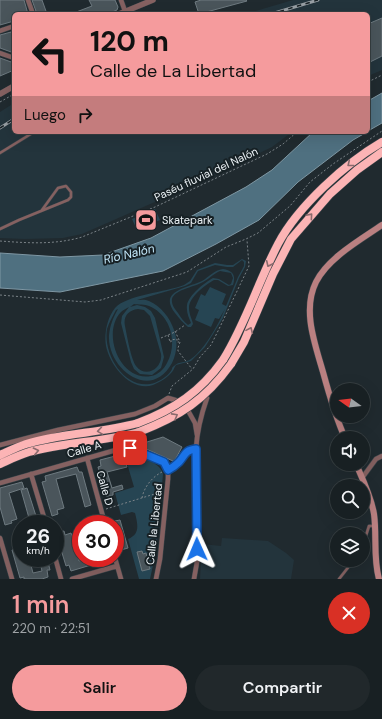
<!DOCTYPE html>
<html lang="es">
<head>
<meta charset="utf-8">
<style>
	:root { --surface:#182023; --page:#21282b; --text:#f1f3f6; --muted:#9fa3a6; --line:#363e41; --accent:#f59b9d }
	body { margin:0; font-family:"DM Sans",sans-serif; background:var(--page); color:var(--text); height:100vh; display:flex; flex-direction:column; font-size:15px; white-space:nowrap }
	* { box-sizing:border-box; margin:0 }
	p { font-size:13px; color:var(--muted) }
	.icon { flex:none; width:22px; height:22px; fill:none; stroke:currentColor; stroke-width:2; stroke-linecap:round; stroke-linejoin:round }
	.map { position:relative; height:579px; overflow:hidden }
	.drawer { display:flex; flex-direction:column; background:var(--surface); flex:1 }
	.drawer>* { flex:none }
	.banner { position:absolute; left:12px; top:12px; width:358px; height:122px; border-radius:6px; box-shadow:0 4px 16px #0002,0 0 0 1px var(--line); background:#f59b9d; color:#111; overflow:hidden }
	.needle { width:26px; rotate:284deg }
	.tools { position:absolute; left:330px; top:383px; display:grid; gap:8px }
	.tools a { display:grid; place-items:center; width:40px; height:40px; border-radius:50%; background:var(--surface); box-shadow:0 4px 16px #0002,0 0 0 1px var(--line); font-size:20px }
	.speed { position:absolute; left:12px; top:515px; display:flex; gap:8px; font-size:20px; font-weight:700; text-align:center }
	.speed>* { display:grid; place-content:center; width:52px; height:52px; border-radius:50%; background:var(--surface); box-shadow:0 4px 16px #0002,0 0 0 1px var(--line); line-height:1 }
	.speed small { font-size:10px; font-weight:400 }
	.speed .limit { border:6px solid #d22; background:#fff; color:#111 }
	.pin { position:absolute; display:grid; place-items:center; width:34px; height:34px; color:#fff; margin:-17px; border-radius:8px; box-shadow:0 2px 6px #0006 }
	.me { position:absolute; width:44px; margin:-22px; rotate:359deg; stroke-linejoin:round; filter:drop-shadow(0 0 3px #0008) }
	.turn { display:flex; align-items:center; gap:14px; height:84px; padding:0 12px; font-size:18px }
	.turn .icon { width:52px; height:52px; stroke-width:2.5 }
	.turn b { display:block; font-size:28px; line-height:34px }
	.then { display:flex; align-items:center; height:38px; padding:0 12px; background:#0003; gap:8px; font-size:15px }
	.round { display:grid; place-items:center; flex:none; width:42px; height:42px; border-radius:21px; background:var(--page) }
	.summary { display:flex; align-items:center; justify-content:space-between; height:68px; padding:0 12px }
	h1 { font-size:24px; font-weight:600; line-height:30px; color:var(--accent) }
	.cta { display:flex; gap:8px; margin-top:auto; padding:8px 12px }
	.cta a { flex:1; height:46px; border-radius:24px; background:var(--accent); color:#111; font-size:16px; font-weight:600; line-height:46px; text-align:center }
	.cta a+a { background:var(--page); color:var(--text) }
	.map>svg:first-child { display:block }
</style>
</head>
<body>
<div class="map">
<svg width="382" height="579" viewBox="0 0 382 579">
	<rect width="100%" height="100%" fill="#202a2f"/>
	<!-- built -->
	<path fill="#23343c" d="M293,0H382V70L368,76V14H246Z
		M14,103V132H292L272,147L198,183L82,234L63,238L24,239L0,238V112Z
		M222,538L268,541L286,553L294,560L291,579H200L202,544L221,546Z"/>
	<!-- green -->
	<path fill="#264553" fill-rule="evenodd" d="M155,209L160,220L137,230L132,219Z
		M242,259L246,261L245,267L239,278L223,318L205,347L191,361L176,365C174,368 174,370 171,373C167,378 160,382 153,385C131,392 110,366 106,346C104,334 107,318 115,308C126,295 167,292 184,285L190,281L197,270L215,263L227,265H233ZM242,260L244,262V266L238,277L226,306L222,304L226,294L210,287L205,296L201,294L195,308L199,310L195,320L211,327L215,318L219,319L225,309C218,325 205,349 191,359C186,363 179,361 174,366C171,368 173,368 171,371C167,377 157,383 150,384C123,388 103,353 107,329C109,322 113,316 116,310L118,309C113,318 110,325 109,335C107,369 151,402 172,363C177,353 178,341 174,330C170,318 161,306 149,301C145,299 140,300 137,300L185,286L191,283L198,271L215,265L227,267H233ZM134,304C138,305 145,304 149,306C171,315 178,343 167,363C164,369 158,375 151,376C120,382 101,333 121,312C123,310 127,308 129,307L122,316L121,323L131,362L134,369L140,374L152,375L161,368L164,357L155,318L151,311L145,307L137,305L130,307ZM138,309L144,310L150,316L161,354C163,368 146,379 136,366C131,359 127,336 125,326C123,317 128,310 138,309Z
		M223,269C233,271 236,275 233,285L228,286L218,280H214C205,285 189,297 189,308C189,314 192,319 193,324L191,327H188C183,323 179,318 175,313C158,291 187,288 202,281C209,277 214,270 223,269ZM220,271L231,273L233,278L231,284L229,285L219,279L213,278C204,283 189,295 187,305C186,312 189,318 191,323L188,325C184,322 181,318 178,313C160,292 186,290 201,283C208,280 213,274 220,271Z
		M129,452C140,456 160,462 163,474L156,551L150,579H139L128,539C140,534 138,525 135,513L132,512L121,515L115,493L134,487L124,453ZM142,551L143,554L146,553L148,559L145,560L146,564H149L150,569L142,571L137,552Z"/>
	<!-- water -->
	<path fill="#4f7080" stroke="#7e97a3" d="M382,93V123L368,131V101Z
		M313,132H367L353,140L298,182L259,220L216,244L163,271L60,292L0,288V253L60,257L103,255L151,238L246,187L272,170Z"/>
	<!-- building -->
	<path fill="#4a555b" stroke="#6e7a80" d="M0,0H24L28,14H14V21L0,25Z
		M32,0H42L47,14H37Z
		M89,0H115L118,7L117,10L107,14H71L92,6Z
		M201,0H246L247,1L199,14L195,2Z
		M382,18V56L368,63V24Z
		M11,32V33L14,32V53L0,48V35Z
		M0,58L14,63V70L0,76Z
		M163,437L182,447L175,460L173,461L144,448V445L147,442Z
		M123,454L127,467L107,472L112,488L122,485L123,489L113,492V495L106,497L98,467L101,466L100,460Z
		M77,467L79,472H82L91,505L85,507L76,474L56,479L64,508L57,510L58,514L52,516L42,482L46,481L45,476Z
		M22,482L24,488L9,493L17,519L11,521L12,523L5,525L0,507V488Z
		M27,488L36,516L29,518L21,490Z
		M120,520L128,548L121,550L115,529V521Z
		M64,531L65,535L71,533L79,561L89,558H111V559L71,571L69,565L66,566L56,533Z
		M20,548L21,558H29L33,573L42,571L39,558H47L50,570H47L48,577L42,579H24V577L20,578L12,550Z
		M142,551L143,554L146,553L150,569L142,571L137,552Z"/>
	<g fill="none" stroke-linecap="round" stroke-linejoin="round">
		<!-- service casing -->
		<g stroke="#3d464b" stroke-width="3.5">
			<path id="service" d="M0,153L34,132
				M0,229L19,220L68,200L71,197V192L66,186L58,188L42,210
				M363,545L369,526H374
				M339,579L354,560"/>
		</g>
		<!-- minor casing -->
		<g stroke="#3d464b" stroke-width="5.5">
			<path id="minor" d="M28,0L33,14
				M121,0L125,11
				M0,31L14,26
				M0,53L14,58
				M186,407L195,423L197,435
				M0,445L58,430L135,414L155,406L168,398L182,402
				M87,458L105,524
				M168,470C172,468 176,465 179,462C185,455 185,450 196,449
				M31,474L46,524
				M362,478L376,459L382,456
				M0,483L123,448C138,447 151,456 163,462C169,468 168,472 168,479L160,559L156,579
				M0,538L12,579
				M55,557L61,579
				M115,558L121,579
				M72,579L117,566
				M194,579L197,562L196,449C197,431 201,415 207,398"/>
		</g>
		<!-- tertiary casing -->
		<g stroke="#3d464b" stroke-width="6">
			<path id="tertiary" d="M119,14L153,0
				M0,94L14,86"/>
		</g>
		<!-- secondary casing -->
		<g stroke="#3d464b" stroke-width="7">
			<path id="secondary" d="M345,438C335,416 329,394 323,372C315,344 302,310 316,282C328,258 360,240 382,225
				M356,464C363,480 371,496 374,514C377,535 373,558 379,579"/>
		</g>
		<!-- motorway casing -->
		<g stroke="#3d464b" stroke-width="9">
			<path id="motorway" d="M223,360C246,323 258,282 278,244C298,206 346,163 382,142
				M231,364L244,342L273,274L291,239L330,194L357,170L382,152
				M0,455C9,451 17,447 26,444C62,433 102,433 138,423
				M0,464C9,460 19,455 29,452C65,442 103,442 139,432"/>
		</g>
		<!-- path -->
		<path stroke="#7b8388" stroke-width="1" stroke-dasharray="2 2" stroke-linecap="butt" d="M368,82L382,75
			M0,102L14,94
			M0,241C27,243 55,245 82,237L155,207L267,154L283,144L297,132
			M0,295L85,302L101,300L187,272L226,247L246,239L258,233L290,206L310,182L333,164L382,131
			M175,331L180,342L178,348V351L192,369
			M168,335L170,342H171V340L177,339V342H179
			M161,338L175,332L185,325
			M169,394L172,386L193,369L200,357L211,345L219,329L249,266L247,240
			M142,498C144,487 152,477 162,472
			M106,509L161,492"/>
		<!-- service -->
		<use href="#service" stroke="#856161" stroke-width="2.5"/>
		<!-- minor -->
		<use href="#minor" stroke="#856161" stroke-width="4.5"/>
		<!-- tertiary -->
		<use href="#tertiary" stroke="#856161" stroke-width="5.5"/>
		<!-- secondary -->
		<use href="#secondary" stroke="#ba8081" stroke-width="6"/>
		<!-- motorway -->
		<use href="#motorway" stroke="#fcb4b5" stroke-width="8"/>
		<!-- rail casing -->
		<g stroke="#979ea3" stroke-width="3">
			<path id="rail" d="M271,14L318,0
				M0,128L14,119"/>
		</g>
		<!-- rail -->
		<use href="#rail" stroke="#172125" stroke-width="1.5" stroke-dasharray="4.5" stroke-linecap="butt"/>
		<!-- motorway-bridge casing -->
		<g stroke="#3d464b" stroke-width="9" stroke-linecap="butt">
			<path id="motorway-bridge" d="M138,423C175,409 200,392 223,360
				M139,432C180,416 205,400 231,364"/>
		</g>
		<!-- motorway-bridge -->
		<use href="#motorway-bridge" stroke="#fcb4b5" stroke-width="8"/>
	</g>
	<!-- one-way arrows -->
	<defs><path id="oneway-chevron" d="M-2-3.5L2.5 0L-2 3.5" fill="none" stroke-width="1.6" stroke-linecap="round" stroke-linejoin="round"/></defs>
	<g stroke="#8a6a6d">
		<use href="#oneway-chevron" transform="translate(350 164) rotate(141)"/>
		<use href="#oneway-chevron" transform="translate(310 216) rotate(-49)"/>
		<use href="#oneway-chevron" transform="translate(269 264) rotate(115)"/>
		<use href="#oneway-chevron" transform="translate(250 330) rotate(-66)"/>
		<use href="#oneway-chevron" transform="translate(175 416) rotate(-29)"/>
		<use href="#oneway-chevron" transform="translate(100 431) rotate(171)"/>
		<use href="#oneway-chevron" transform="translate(36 451) rotate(-12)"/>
	</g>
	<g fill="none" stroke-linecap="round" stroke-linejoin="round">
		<!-- route casing -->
		<g stroke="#114b97" stroke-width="10">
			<path id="route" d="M130,448L164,462L168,470C172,468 176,465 179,462C185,455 185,450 196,449L197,549"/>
		</g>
		<!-- route -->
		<use href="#route" stroke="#1a73e8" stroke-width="7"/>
	</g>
	<!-- icons -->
	<defs>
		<g id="stadium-square" transform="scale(1.15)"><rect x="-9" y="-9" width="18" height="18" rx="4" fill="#f59b9d" stroke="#172125"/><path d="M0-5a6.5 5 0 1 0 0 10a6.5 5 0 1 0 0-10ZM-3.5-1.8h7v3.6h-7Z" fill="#111"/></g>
	</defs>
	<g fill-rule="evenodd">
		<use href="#stadium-square" x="146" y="220"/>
	</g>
	<g text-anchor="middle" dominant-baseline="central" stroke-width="4" stroke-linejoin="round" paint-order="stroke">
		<!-- street labels -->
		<g font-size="11" fill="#ecf2f6" stroke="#172125">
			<text transform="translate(206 174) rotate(-25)">Paséu fluvial del Nalón</text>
			<text transform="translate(84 449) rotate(-16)">Calle A</text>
			<text transform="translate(105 488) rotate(74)">Calle D</text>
			<text transform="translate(154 524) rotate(-84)">Calle la Libertad</text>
		</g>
		<!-- poi labels -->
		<g font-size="11" fill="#ecf2f6" stroke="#172125" text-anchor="start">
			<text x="162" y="220">Skatepark</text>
		</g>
		<!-- water labels -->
		<g font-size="12" font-style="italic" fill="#c2e6f8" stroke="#172125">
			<text transform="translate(129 254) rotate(-13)">Río Nalón</text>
		</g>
	</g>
</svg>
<div class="tools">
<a><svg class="needle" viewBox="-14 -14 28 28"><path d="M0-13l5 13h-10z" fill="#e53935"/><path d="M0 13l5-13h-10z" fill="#9fa3a6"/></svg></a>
<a><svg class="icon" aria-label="sound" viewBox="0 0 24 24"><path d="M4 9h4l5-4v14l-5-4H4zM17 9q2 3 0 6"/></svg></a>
<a><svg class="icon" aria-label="search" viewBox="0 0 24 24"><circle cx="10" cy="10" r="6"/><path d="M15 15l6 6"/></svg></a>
<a><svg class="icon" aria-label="layers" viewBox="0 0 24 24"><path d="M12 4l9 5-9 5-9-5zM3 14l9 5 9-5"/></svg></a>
</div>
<div class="speed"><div>26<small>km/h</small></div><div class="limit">30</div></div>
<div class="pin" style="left:130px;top:448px;background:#d93025"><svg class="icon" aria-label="arrive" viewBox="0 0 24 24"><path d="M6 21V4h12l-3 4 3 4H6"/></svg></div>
<svg class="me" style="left:197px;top:549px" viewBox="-20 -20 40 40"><path d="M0-17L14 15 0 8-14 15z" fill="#1a73e8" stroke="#fff" stroke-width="4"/></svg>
<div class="banner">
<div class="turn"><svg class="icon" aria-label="left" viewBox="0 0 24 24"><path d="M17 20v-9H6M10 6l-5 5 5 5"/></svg><div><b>120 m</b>Calle de La Libertad</div></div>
<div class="then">Luego<svg class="icon" aria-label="right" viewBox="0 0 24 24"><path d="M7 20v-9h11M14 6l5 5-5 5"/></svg></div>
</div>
</div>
<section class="drawer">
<div class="summary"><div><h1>1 min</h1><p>220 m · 22:51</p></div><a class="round" style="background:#d93025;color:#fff"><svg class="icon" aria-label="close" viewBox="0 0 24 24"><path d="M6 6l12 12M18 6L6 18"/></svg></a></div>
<div class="cta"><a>Salir</a><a>Compartir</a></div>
</section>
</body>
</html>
